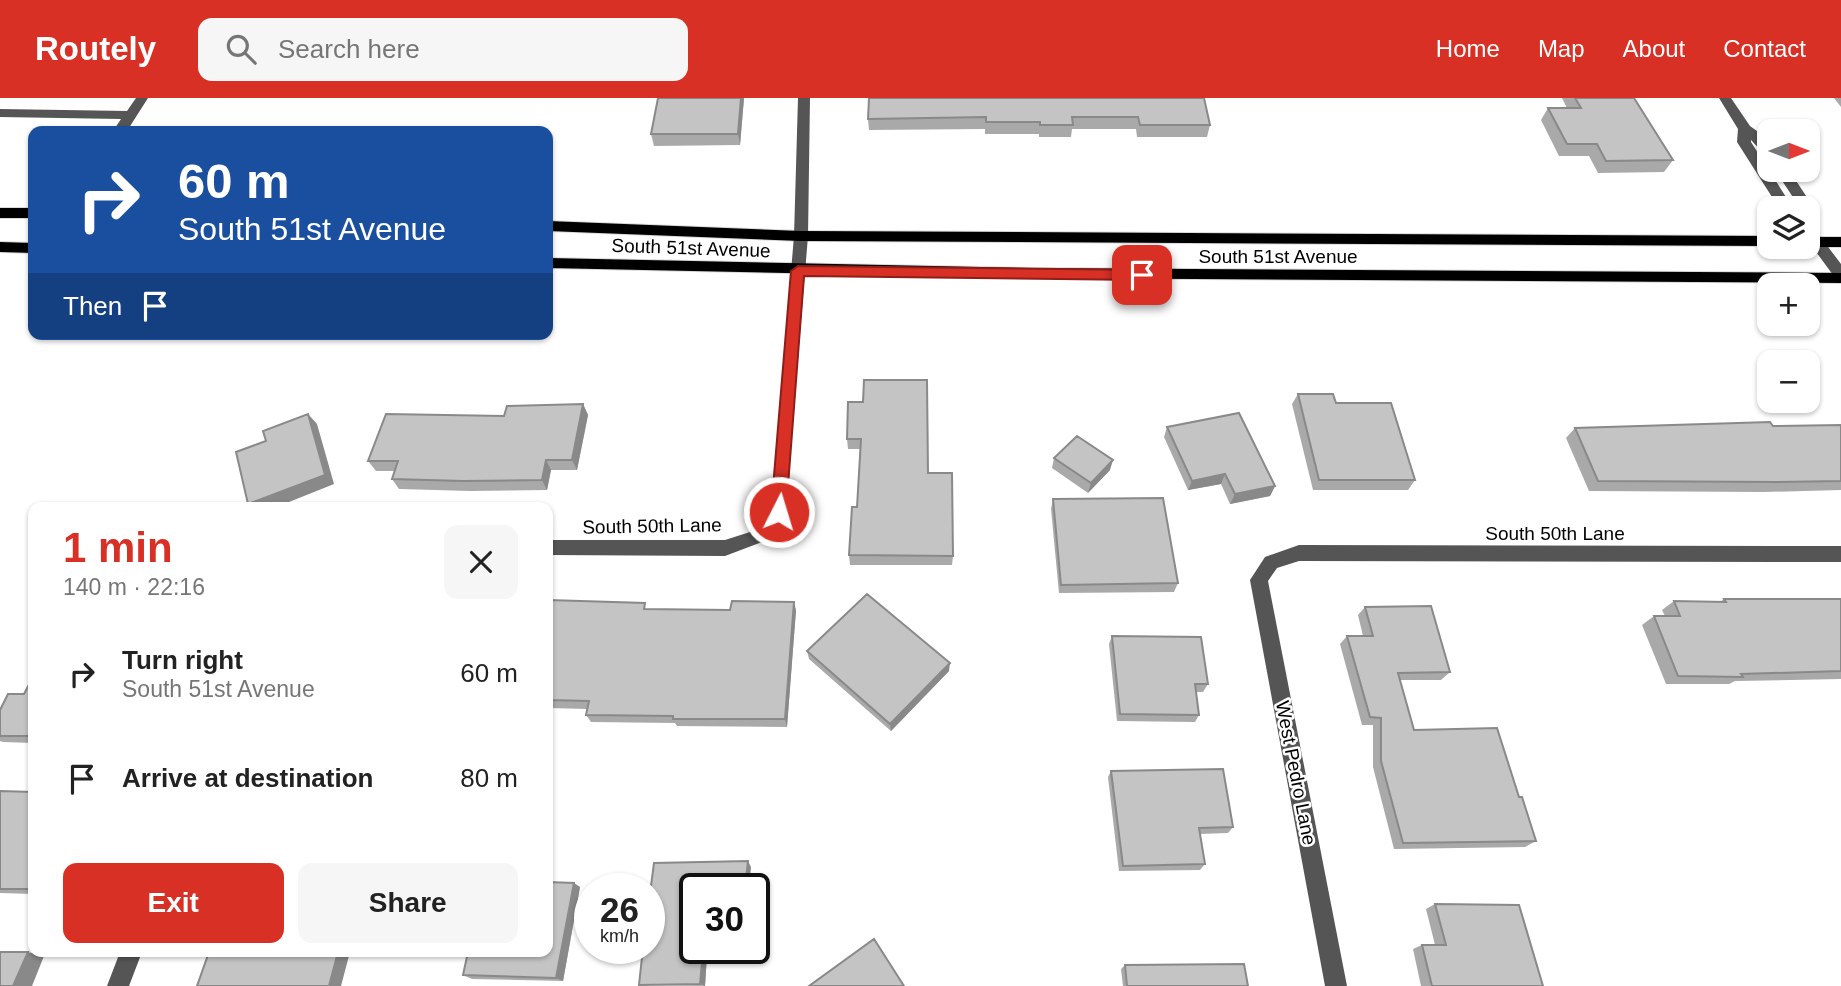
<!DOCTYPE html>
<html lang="en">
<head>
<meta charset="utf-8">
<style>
	:root { --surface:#fff; --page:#f6f6f6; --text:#222; --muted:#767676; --accent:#d93025 }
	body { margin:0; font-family:Helvetica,sans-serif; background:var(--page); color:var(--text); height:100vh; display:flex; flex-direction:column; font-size:26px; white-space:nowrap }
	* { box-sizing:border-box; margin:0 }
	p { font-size:23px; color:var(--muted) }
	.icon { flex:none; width:38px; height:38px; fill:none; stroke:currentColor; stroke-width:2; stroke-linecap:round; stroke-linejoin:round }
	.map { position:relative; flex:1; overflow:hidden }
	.drawer { position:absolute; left:28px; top:404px; width:525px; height:455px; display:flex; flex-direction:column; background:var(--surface); border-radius:14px; box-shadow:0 2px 5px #0004 }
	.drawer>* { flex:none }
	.top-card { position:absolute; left:28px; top:28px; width:525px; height:214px; border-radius:14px; box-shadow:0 2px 5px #0004; background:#1a4fa0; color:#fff; overflow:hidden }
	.needle { width:46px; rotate:90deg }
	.controls { position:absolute; left:1757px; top:21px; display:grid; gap:14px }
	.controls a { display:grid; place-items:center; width:63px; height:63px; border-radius:14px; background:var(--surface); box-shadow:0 2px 5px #0004; font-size:35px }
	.speed { position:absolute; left:574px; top:775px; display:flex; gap:14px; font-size:35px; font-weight:700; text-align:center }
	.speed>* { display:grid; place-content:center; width:91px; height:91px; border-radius:50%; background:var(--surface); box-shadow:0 2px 5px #0004; line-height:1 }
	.speed small { font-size:18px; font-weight:400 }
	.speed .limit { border:4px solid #111; border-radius:10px; background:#fff; color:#111 }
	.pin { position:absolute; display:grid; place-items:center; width:60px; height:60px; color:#fff; margin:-30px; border-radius:14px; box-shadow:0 4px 10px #0006 }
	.me { position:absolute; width:77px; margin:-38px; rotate:5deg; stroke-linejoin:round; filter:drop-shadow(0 0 5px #0008) }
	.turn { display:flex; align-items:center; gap:24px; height:147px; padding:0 35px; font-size:32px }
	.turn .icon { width:91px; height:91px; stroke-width:2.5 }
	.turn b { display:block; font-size:49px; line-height:60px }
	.then { display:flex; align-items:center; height:66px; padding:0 35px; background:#0003; gap:14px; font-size:26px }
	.round { display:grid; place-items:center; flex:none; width:74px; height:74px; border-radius:14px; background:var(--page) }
	.summary { display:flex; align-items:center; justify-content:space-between; height:119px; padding:0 35px }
	h1 { font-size:42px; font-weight:700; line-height:52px; color:var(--accent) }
	.cta { display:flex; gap:14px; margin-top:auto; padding:14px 35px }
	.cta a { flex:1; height:80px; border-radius:14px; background:var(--accent); color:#fff; font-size:28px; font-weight:700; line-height:80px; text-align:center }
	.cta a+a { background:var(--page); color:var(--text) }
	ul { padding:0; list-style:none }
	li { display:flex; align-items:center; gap:21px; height:105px; padding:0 35px }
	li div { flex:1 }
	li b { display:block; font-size:26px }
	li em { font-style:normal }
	header { display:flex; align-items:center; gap:42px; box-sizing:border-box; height:98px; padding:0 35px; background:var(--accent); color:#fff }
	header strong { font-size:33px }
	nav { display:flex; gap:38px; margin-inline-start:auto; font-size:24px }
	.search { width:490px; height:63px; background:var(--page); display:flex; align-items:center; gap:18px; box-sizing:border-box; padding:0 24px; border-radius:14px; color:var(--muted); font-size:26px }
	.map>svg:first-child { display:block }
</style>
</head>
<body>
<header>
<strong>Routely</strong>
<div class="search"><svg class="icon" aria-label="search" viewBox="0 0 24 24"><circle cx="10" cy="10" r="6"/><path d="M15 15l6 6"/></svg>Search here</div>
<nav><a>Home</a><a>Map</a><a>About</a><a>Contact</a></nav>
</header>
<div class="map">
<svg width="1841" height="888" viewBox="0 0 1841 888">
	<rect width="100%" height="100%" fill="#fff"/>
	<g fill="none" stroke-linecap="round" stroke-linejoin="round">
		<!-- major casing -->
		<g stroke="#dbdbdb" stroke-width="2">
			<path id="major" d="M0,110H33V120H0Z
				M548,123L801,133L1769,138V148L801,143L548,133Z
				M1808,139H1841V149H1807Z
				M0,144L33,145V155L0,154Z
				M548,160L1033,170L1841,175V185L1033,180L548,170Z"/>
		</g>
		<!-- minor -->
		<path fill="#555" fill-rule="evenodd" d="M136,0H148L127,33H113L121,21L0,19V11L127,13Z
			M798,0H810L808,138L785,419L762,444L725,458L548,457V442H725L750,434L771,411L794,138Z
			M1719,0H1731L1750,28L1768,41L1769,57L1764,56L1751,42V44L1793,110H1779L1737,44L1738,31Z
			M1775,72H1789L1814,110L1812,113L1808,115V110H1800Z
			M1808,128L1813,129L1841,166V182L1836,181L1808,143Z
			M1299,447L1841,448V464L1299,463L1277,470L1268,483L1347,888H1325L1250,482L1265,459Z
			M120,854H142L129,888H107Z"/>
		<!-- major -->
		<use href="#major" fill="#000" fill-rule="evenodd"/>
	</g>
	<!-- wall -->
	<path fill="#a9a9a9" d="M744,0L740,47L654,48L651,36Z
		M1204,0L1210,27L1207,39H1137L1136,31H1072L1071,39H1039V36H985V31L869,32L868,21Z
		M1562,0H1634L1673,62L1664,74L1598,75L1589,58H1559L1541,22L1548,10H1567Z
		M1834,0H1841V9Z
		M1298,296L1336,305L1415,382L1408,392H1313L1292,306Z
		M848,304L928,375L953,458L952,467H850L849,457L857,409L860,351H848L847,341Z
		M583,306L588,317L577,372H551L547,392L470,393L399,391L392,381L395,373H376L368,363L504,318Z
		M1841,327V392L1764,394L1589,393L1566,340L1575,330Z
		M1167,329L1275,388L1270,398L1230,406L1221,386L1188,392L1164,339Z
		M1054,360L1110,372L1088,395L1052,370Z
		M1053,401L1178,485L1174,494L1059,495L1051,411Z
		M1724,501H1841V581L1735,583L1729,586H1666L1642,527L1654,518H1665L1662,512L1674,503L1720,504Z
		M548,502L648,511L796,512L787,629L677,628L675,625L591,624L586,617L587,611L548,610Z
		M1365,509L1450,574L1441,582H1400L1414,632L1519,699L1536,743L1525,749L1394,751L1373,669V627H1362L1340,546L1347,538H1363L1358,517Z
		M1112,538L1208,586L1203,594H1196L1199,617L1195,624L1117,623L1109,546Z
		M807,553L949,573L891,633L809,561Z
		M33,579V645L3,644L0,643V612L24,596Z
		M1111,673L1233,729L1228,735L1200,736L1205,766L1200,772L1119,773L1108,679Z
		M0,693L33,694V796L0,795Z
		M751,769L695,850H745L744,856L707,857L705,888L639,887Z
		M580,789L563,883L472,881L463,877Z
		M1435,806L1543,888H1421L1413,851L1422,847H1435L1426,811Z
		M1125,867L1248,888H1123L1121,871Z"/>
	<!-- shaded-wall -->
	<path fill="#898989" d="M741,0H744L740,47L738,36Z
		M583,306L588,317L577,372L572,362Z
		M308,316L317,326L334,386L274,410H252L248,406Z
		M546,362L551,372L547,392L542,382Z
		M1113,362L1110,372L1088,395L1091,385Z
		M1225,376L1221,386L1188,392L1192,383Z
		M1275,388L1270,398L1230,406L1235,396Z
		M794,504L796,512L787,629L785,621Z
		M950,565L949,573L891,633L890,626Z
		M748,763L751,769L749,791H745Z
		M574,785L580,789L563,883L556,880Z
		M703,853L707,857L705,888L700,886Z
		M28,854L44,858L32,888H13Z
		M338,854H350L341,888H329Z"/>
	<!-- building -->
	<path fill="#c4c4c4" stroke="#898989" stroke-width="2" d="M658,0H741L738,36H651Z
		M869,0H1204L1210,27H1140L1138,19H1072L1073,27H1040V24H986V19L868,21Z
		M1575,0H1634L1673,62L1606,63L1597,46H1567L1548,10H1581Z
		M864,282H927L928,375H952L953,458L849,457L852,409H857L861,341H847L848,304H863Z
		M1298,296H1333L1336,305H1391L1415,382H1319Z
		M583,306L572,362H546L542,382L463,383L392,381L398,363H368L386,316L504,318L507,308Z
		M1239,315L1275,388L1235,396L1225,376L1192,383L1167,329Z
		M308,316L325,377L248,406L236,354L266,343L263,333Z
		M1770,324L1773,328L1841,327V383L1777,384L1598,383L1575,330Z
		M1077,338L1113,362L1091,385L1054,360Z
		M1163,400L1178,485L1061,487L1053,401Z
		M867,496L950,565L890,626L807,553Z
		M1724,501H1841V573L1741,576L1743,579L1678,578L1654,518H1680L1674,503L1726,504Z
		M548,502L645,505L644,511L730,512L732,503L794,504L785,621H673V618L586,617L589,603L548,602Z
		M1431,508L1450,574L1398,575L1414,632L1497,630L1519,699H1522L1536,743L1403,745L1381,663V620L1370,619L1347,538H1373L1365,509Z
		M1112,538L1201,539L1208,586H1195L1199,617L1120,616Z
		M33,579V638H0V612L8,596H24Z
		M1223,671L1233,729L1199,730L1205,766L1123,768L1111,673Z
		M0,693L33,694V791H0Z
		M748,763L745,791H695V850H741V852L703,853L700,886L639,887L643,850H649V803L654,765Z
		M548,784L574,785L556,880L463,877L468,854H548Z
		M1435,806L1519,807L1543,888H1432L1422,847H1446Z
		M874,841L904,888H809Z
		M0,854H28L13,888H0Z
		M209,854H338L329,888H197Z
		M1244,866L1248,888H1127L1125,867Z"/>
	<!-- route -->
	<path fill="#d93025" stroke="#8d1f18" stroke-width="2" d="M798,168L1142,172L1148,177L1142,182L804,178L786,414L779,420L771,414L791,173Z"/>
	<g text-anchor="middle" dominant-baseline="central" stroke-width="5" stroke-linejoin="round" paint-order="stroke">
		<!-- street labels -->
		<g font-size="19" fill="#000" stroke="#fff">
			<text transform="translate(691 150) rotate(2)">South 51st Avenue</text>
			<text x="1278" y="158">South 51st Avenue</text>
			<text transform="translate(652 428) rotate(-1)">South 50th Lane</text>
			<text x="1555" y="435">South 50th Lane</text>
			<text transform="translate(1296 675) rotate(79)">West Pedro Lane</text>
		</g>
	</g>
</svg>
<div class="controls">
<a><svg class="needle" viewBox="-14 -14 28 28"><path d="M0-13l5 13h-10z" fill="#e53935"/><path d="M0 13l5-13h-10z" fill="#767676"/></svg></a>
<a><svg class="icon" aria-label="layers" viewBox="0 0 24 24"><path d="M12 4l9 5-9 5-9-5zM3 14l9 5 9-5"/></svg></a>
<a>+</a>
<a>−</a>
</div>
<div class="speed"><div>26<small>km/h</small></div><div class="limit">30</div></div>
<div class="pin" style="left:1142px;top:177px;background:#d93025"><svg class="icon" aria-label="arrive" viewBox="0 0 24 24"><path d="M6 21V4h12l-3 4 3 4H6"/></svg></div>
<svg class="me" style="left:779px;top:414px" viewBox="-20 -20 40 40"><circle r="17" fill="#d93025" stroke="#fff" stroke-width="3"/><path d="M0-11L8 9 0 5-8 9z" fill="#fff"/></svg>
<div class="top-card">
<div class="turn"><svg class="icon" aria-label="right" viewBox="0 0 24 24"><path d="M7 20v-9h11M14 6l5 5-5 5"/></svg><div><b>60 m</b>South 51st Avenue</div></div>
<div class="then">Then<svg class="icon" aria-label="arrive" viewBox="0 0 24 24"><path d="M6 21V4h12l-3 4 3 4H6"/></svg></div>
</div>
<section class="drawer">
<div class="summary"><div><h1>1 min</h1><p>140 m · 22:16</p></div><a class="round"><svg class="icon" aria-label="close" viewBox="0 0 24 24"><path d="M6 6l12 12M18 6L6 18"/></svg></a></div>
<ul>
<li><svg class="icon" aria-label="right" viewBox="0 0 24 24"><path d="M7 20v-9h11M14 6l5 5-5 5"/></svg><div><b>Turn right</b><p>South 51st Avenue</p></div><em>60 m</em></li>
<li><svg class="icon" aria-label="arrive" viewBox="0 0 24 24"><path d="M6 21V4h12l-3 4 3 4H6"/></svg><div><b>Arrive at destination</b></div><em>80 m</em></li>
</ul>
<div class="cta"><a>Exit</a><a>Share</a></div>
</section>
</div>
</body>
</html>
